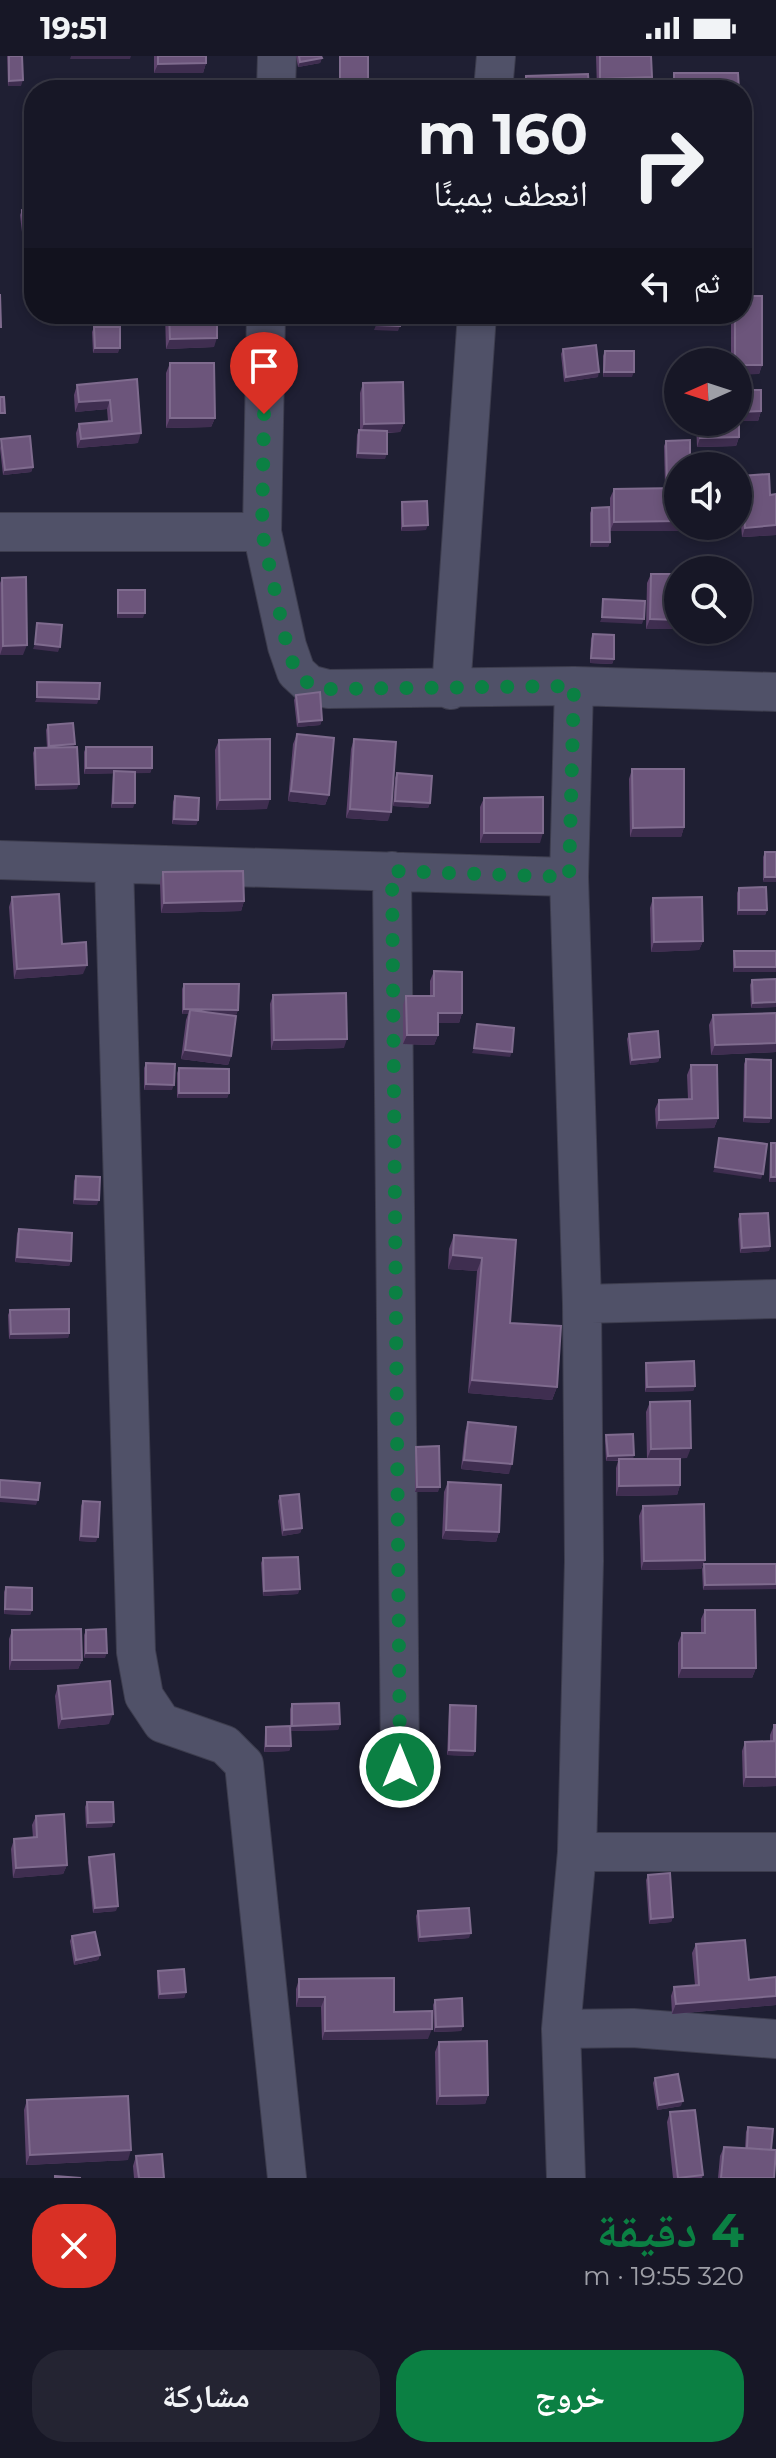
<!DOCTYPE html>
<html lang="ar">
<head>
<meta charset="utf-8">
<style>
	:root { --surface:#171726; --page:#242432; --text:#f1f3f6; --muted:#9e9fa7; --line:#363643; --accent:#0b8043 }
	body { margin:0; font-family:Montserrat,"Noto Naskh Arabic",sans-serif; background:var(--page); color:var(--text); direction:rtl; height:100vh; display:flex; flex-direction:column; font-size:30px; white-space:nowrap }
	* { box-sizing:border-box; margin:0 }
	p { font-size:26px; color:var(--muted) }
	.icon { flex:none; width:44px; height:44px; fill:none; stroke:currentColor; stroke-width:2; stroke-linecap:round; stroke-linejoin:round }
	.map { position:relative; height:2122px; overflow:hidden; direction:ltr }
	.sheet { display:flex; flex-direction:column; background:var(--surface); flex:1 }
	.sheet>* { flex:none }
	.guide { position:absolute; left:24px; top:24px; width:728px; height:244px; border-radius:32px; box-shadow:0 4px 12px #0003,0 0 0 2px var(--line); direction:rtl; background:#171726; color:var(--text); overflow:hidden }
	.needle { width:52px; rotate:267deg }
	.controls { position:absolute; left:664px; top:292px; display:grid; gap:16px }
	.controls a { display:grid; place-items:center; width:88px; height:88px; border-radius:50%; background:var(--surface); box-shadow:0 4px 12px #0003,0 0 0 2px var(--line); font-size:40px }
	.pin { position:absolute; display:grid; place-items:center; width:68px; height:68px; color:#fff; margin:-82px -34px; border-radius:50% 50% 50% 0; rotate:-45deg; box-shadow:0 0 8px #0007 }
	.pin .icon { rotate:45deg }
	.me { position:absolute; width:88px; margin:-44px; rotate:0deg; stroke-linejoin:round; filter:drop-shadow(0 0 6px #0008) }
	.turn { display:flex; align-items:center; gap:28px; height:168px; padding:0 32px; font-size:36px }
	.turn .icon { width:104px; height:104px; stroke-width:2.5 }
	.turn b { display:block; font-size:56px; line-height:68px }
	.then { display:flex; align-items:center; height:76px; padding:0 32px; background:#0003; gap:16px; font-size:30px }
	.round { display:grid; place-items:center; flex:none; width:84px; height:84px; border-radius:32px; background:var(--page) }
	.head { display:flex; align-items:center; justify-content:space-between; height:136px; padding:0 32px }
	h1 { font-size:48px; font-weight:700; line-height:60px; color:var(--accent) }
	.action { display:flex; gap:16px; margin-top:auto; padding:16px 32px }
	.action a { flex:1; height:92px; border-radius:32px; background:var(--accent); color:#fff; font-size:32px; font-weight:700; line-height:92px; text-align:center }
	.action a+a { background:var(--page); color:var(--text) }
	.status { display:flex; justify-content:space-between; align-items:center; height:56px; padding:0 40px; background:var(--surface); direction:ltr }
	.status svg { height:22px; fill:currentColor }
	.map>svg:first-child { display:block }
</style>
</head>
<body>
<div class="status"><b>19:51</b><svg viewBox="0 0 49 12"><path d="M0 12V9h3v3zM5 12V6h3v6zM10 12V3h3v9zM15 12V0h3v12zM26 1h20v11H26zM47 4h2v5h-2z"/></svg></div>
<div class="map">
<svg width="776" height="2122" viewBox="0 0 776 2122">
	<rect width="100%" height="100%" fill="#1f1f33"/>
	<g fill="none" stroke-linecap="round" stroke-linejoin="round">
		<!-- minor casing -->
		<g stroke="#3d3d4e" stroke-width="40">
			<path id="minor" d="M276,34L277,0
				M493,34L496,0
				M266,258L262,476L287,590L296,616L309,628L328,633L574,630L776,636
				M0,476H262
				M451,634L477,258
				M0,804L569,821
				M114,808L136,1596L144,1640L162,1667L225,1689L244,1708L287,2122
				M392,815L400,1711
				M582,1248L776,1243
				M577,1796H776
				M561,1973L633,1972L776,1983
				M566,2122L561,1973L577,1796L584,1505L582,1248L569,821L574,630"/>
		</g>
		<!-- minor -->
		<use href="#minor" stroke="#505168" stroke-width="38"/>
	</g>
	<!-- wall -->
	<path fill="#5e446d" d="M7,0H22L21,30H8Z
		M154,0H206V7L203,17H154Z
		M296,0H321L322,2L320,7L298,11Z
		M339,0H368V25L366,30H339Z
		M596,0H651L648,30L597,33Z
		M22,154L34,191L24,193L20,159Z
		M165,258H217L214,291L166,293Z
		M731,258H742L762,309L759,318L738,306H731Z
		M94,271L118,297H93L92,276Z
		M563,293L598,321L564,326L561,298Z
		M605,295L632,321H603V300Z
		M170,307L215,362L211,371L166,372V317Z
		M137,323L138,387L77,392L76,377L79,368L108,365L107,353L75,356L74,339L77,329Z
		M363,327L404,367L400,376L387,377L385,403L356,402L357,379L359,374H360V337Z
		M738,334H761V355L758,365H739V381L736,390L697,391L696,366H738Z
		M1,383L33,411L31,416L3,419L0,392Z
		M666,385L678,410V430H665L664,390Z
		M741,420L770,439L776,438V479L742,481L738,431Z
		M614,433L678,470H695L694,475H610V442Z
		M402,446L426,474L401,475V451Z
		M592,452L610,486L608,491H590V457Z
		M651,518H678V573H646L647,527Z
		M2,522L23,599H0V527Z
		M118,534L143,562H117V539Z
		M593,578L614,603L612,608L590,607L591,583Z
		M296,639L322,664L320,669L297,671L294,644Z
		M48,669L74,691L77,733L35,734L33,697L35,692H47L46,674Z
		M297,678L329,739L325,749L288,745L293,688Z
		M354,683L388,765L346,762L351,693Z
		M219,684L267,753L216,754L215,694Z
		M86,691L152,712L150,717H135L133,752H111L113,717L84,718V696Z
		M632,713L684,771L681,781H630L629,723Z
		M397,717L430,747L428,752L393,750L395,722Z
		M175,740L198,764L196,769L172,768L173,746Z
		M484,742L540,787H480V751Z
		M765,796H776L763,826V801Z
		M163,816L244,845L241,855L161,857L160,826Z
		M739,832L767,854L765,859H737V837Z
		M12,841L62,888L83,918L14,923L9,851Z
		M653,842L703,885L699,894L651,896L650,852Z
		M734,895H776V916H733V900Z
		M434,915L462,957L459,967H438V979L434,989L403,988V949L406,940H430V925Z
		M776,923V951L751,952L750,929L752,924Z
		M184,928L238,954L236,959H228L231,1000L228,1009L181,1003L186,964L188,958H182V933Z
		M273,939L344,992L271,994L270,948Z
		M776,957V996L711,999L709,969L713,959Z
		M629,978L660,1001L658,1006L630,1009L627,983Z
		M746,1003L771,1062L769,1067L743,1066L744,1008Z
		M146,1007L172,1034H144V1012Z
		M691,1009L718,1062L714,1072L656,1073L655,1053L659,1044L688,1043L687,1019Z
		M179,1012L229,1037L227,1042H177V1017Z
		M771,1087H776V1126H769L770,1092Z
		M76,1120L97,1149L73,1148L74,1125Z
		M740,1158L770,1190L769,1195L740,1197L738,1163Z
		M19,1173L71,1205L69,1210L15,1206L17,1178Z
		M454,1179L516,1184L510,1267L557,1331L552,1344L468,1337L477,1215L448,1213L449,1193Z
		M10,1254L69,1277L68,1282L9,1283L8,1259Z
		M646,1307L695,1330L693,1335L645,1336V1312Z
		M650,1346L687,1402L655,1403L680,1429L677,1439L616,1440V1412L618,1405H606L605,1384L606,1379L633,1403H647L646,1356Z
		M468,1366L509,1418L461,1413L465,1376Z
		M416,1391L438,1436H415V1396Z
		M448,1426L499,1476L496,1486L442,1483L444,1436Z
		M280,1440L302,1472L300,1477L282,1480L278,1445Z
		M83,1445L96,1486L79,1485L81,1450Z
		M643,1450L705,1504L701,1513L641,1514L639,1460Z
		M263,1502L298,1538L263,1540L261,1507Z
		M704,1508H776L703,1534L702,1513Z
		M6,1531L32,1554L30,1559L4,1558V1536Z
		M705,1554L756,1612L752,1622H678V1587L682,1577H701V1563Z
		M12,1574L82,1604L78,1613L9,1614V1583Z
		M86,1574L105,1602H84V1579Z
		M58,1630L109,1668L58,1673L55,1640Z
		M292,1648L340,1668L338,1674L290,1675L291,1690L289,1695L264,1696L265,1676L266,1671L290,1670V1653Z
		M450,1649L475,1695L473,1700L447,1699L449,1654Z
		M774,1669H776V1730L743,1731L742,1695L745,1686L770,1685V1679Z
		M87,1746L112,1771L86,1772L85,1751Z
		M36,1760L67,1809L63,1818L13,1822L11,1793L14,1783L33,1782L32,1769Z
		M89,1801L116,1855L93,1857L88,1806Z
		M648,1819L673,1861L671,1866L649,1868L646,1824Z
		M418,1855L469,1882L418,1886L416,1860Z
		M72,1880L100,1899L98,1904L74,1909L70,1885Z
		M696,1888L749,1924L776,1921V1949L672,1958L671,1940L674,1931L695,1929L692,1897Z
		M158,1915L186,1936L184,1942L158,1943L157,1920Z
		M299,1923L428,1983L322,1984L321,1951H296V1933Z
		M435,1944L463,1970L461,1975L434,1976L433,1949Z
		M439,1986L488,2039L485,2048L436,2049L435,1996Z
		M655,2022L681,2050L657,2054L653,2027Z
		M27,2044L128,2104L26,2109L24,2054Z
		M670,2056L703,2119L702,2122H673L667,2066Z
		M748,2071L771,2094L774,2122H718L720,2100L724,2091L745,2092L746,2076Z
		M136,2100L164,2122H134L133,2110Z"/>
	<!-- shaded-wall -->
	<path fill="#3f2e50" d="M71,0H131L130,3H70Z
		M322,2L320,7L298,11L300,6Z
		M206,7L203,17H154L158,8Z
		M652,21L648,30L597,33L600,23Z
		M23,24L21,30H8L9,25Z
		M340,25H368L366,30H339Z
		M742,131H751L749,136H742Z
		M34,186V191L24,193L25,188Z
		M78,258H121L118,266L75,267Z
		M376,269L400,270L398,275L374,274Z
		M217,282L214,291L166,293L170,283Z
		M95,292H120L118,297H93Z
		M738,309H762L759,318L738,319Z
		M599,316L598,321L564,326L566,321Z
		M604,316H634L632,321H603Z
		M110,344L107,353L75,356L79,346Z
		M761,355L758,365H738L739,356Z
		M170,362H215L211,371L166,372Z
		M404,367L400,376L361,377L364,368Z
		M141,377L138,387L77,392L81,383Z
		M739,381L736,390L697,391L700,382Z
		M358,397L387,398L385,403L356,402Z
		M33,411L31,416L3,419L5,414Z
		M667,425H678V430H665Z
		M678,465V470H695L694,475H610L614,466Z
		M428,469L426,474L401,475L403,470Z
		M776,469V479L742,481L745,472Z
		M592,486H610L608,491H590Z
		M118,557H145L143,562H117Z
		M602,561L644,563L642,568L600,566Z
		M650,563L678,564V573H646Z
		M35,588L60,591L58,596L33,593Z
		M27,589L23,599H0L3,590Z
		M591,602L614,603L612,608L590,607Z
		M37,641L99,643L97,648L35,646Z
		M322,664L320,669L297,671L299,666Z
		M75,688L73,693L47,695L49,690Z
		M86,712H152L150,717L84,718Z
		M79,728L77,733L35,734L36,729Z
		M291,735L329,739L325,749L288,745Z
		M270,743L267,753L216,754L220,744Z
		M395,745L430,747L428,752L393,750Z
		M113,747H135L133,752H111Z
		M350,753L391,756L388,765L346,762Z
		M174,763L198,764L196,769L172,768Z
		M684,771L681,781H630L633,772Z
		M484,777H543L540,787H480Z
		M765,821H776V826H763Z
		M244,845L241,855L161,857L164,847Z
		M739,854H767L765,859H737Z
		M703,885L699,894L651,896L654,886Z
		M87,909L83,918L14,923L17,913Z
		M735,911H776V916H733Z
		M776,946V951L751,952L753,947Z
		M184,953L238,954L236,959L189,958L190,954L188,958H182Z
		M438,957H462L459,967H434Z
		M407,979H438L434,989L403,988Z
		M347,983L344,992L271,994L274,984Z
		M776,987V996L711,999L715,989Z
		M474,992L512,996L510,1001L472,997Z
		M185,994L231,1000L228,1009L181,1003Z
		M660,1001L658,1006L630,1009L632,1004Z
		M146,1028L174,1029L172,1034H144Z
		M179,1037H229L227,1042H177Z
		M745,1061L771,1062L769,1067L743,1066Z
		M718,1062L714,1072L656,1073L659,1064Z
		M715,1111L763,1118L761,1123L713,1116Z
		M771,1121H776V1126H769Z
		M75,1143L99,1144L97,1149L73,1148Z
		M770,1190L769,1195L740,1197L742,1192Z
		M453,1199L482,1202L477,1215L448,1213Z
		M17,1201L71,1205L69,1210L15,1206Z
		M69,1277L68,1282L9,1283L11,1278Z
		M472,1324L557,1331L552,1344L468,1337Z
		M695,1330L693,1335L645,1336L647,1331Z
		M691,1392L687,1402L647,1403L651,1393Z
		M634,1399L633,1404L606,1405L608,1400Z
		M464,1404L512,1408L509,1418L461,1413Z
		M680,1429L677,1439L616,1440L619,1430Z
		M417,1431H440L438,1436H415Z
		M0,1441L38,1444L36,1449L0,1446Z
		M302,1472L300,1477L282,1480L284,1474Z
		M446,1474L499,1476L496,1486L442,1483Z
		M81,1480L98,1481L96,1486L79,1485Z
		M705,1504L701,1513L641,1514L644,1505Z
		M776,1528V1533L703,1534L705,1529Z
		M300,1533L298,1538L263,1540L264,1535Z
		M5,1553L32,1554L30,1559L4,1558Z
		M86,1597H107L105,1602H84Z
		M12,1604H82L78,1613L9,1614Z
		M682,1612H756L752,1622H678Z
		M113,1658L109,1668L58,1673L62,1663Z
		M340,1668L338,1674L290,1675L292,1670Z
		M266,1690H291L289,1695L264,1696Z
		M449,1694L475,1695L473,1700L447,1699Z
		M746,1721H776V1730L743,1731Z
		M114,1766L112,1771L86,1772L88,1767Z
		M67,1809L63,1818L13,1822L16,1812Z
		M118,1850L116,1855L93,1857L95,1852Z
		M673,1861L671,1866L649,1868L651,1863Z
		M471,1877L469,1882L418,1886L420,1881Z
		M100,1899L98,1904L74,1909L76,1904Z
		M186,1936L184,1942L158,1943L160,1938Z
		M776,1940V1949L672,1958L676,1948Z
		M299,1941H325L321,1951H296Z
		M463,1970L461,1975L434,1976L436,1971Z
		M432,1973L428,1983L322,1984L325,1975Z
		M488,2039L485,2048L436,2049L440,2040Z
		M683,2045L681,2050L657,2054L659,2049Z
		M131,2094L128,2104L26,2109L30,2099Z"/>
	<!-- building -->
	<path fill="#6c557b" stroke="#7f6b8e" stroke-width="2" d="M9,0H22L23,24L9,25Z
		M158,0H206V7L158,8Z
		M299,0H321L322,2L300,6Z
		M340,0H368V25H340Z
		M600,0H651L652,21L600,23Z
		M674,17H738L739,34H674Z
		M588,18L589,34H526V20Z
		M742,117H750L751,131H742Z
		M34,152V186L25,188L22,154Z
		M0,238L1,271H0Z
		M742,240H762V309H738V306H735V258H742Z
		M169,258H217V282L170,283Z
		M376,258H400V270L376,269Z
		M94,271H120V292H95Z
		M596,289L599,316L566,321L563,293Z
		M605,295H634V316H604Z
		M170,307H214L215,362H170Z
		M137,323L141,377L81,383L79,368L112,365L110,344L79,346L77,329Z
		M403,326L404,367L364,368L363,327Z
		M738,334H761V355L739,356V381L700,382V366H738Z
		M0,341H4L5,357H0Z
		M359,374L387,375V398L358,397Z
		M30,380L33,411L5,414L1,383Z
		M690,384V410H678V425H667L666,385Z
		M769,418L770,439L776,438V469L745,472L741,420Z
		M678,432V465L614,466V433Z
		M427,445L428,469L403,470L402,446Z
		M609,451L610,486H592V452Z
		M651,518H678V564L650,563Z
		M26,521L27,589L3,590L2,522Z
		M118,534H145V557H118Z
		M603,543L645,545L644,563L602,561Z
		M37,567L62,569L60,591L35,588Z
		M593,578L614,579V603L591,602Z
		M37,626L100,627L99,643L37,641Z
		M320,636L322,664L299,666L296,639Z
		M73,667L75,688L49,690L48,669Z
		M297,678L334,682L329,739L291,735Z
		M270,683V743L220,744L219,684Z
		M354,683L396,686L391,756L350,753Z
		M77,691L79,728L36,729L35,692Z
		M86,691H152V712H86Z
		M632,713H684V771L633,772Z
		M114,715L135,716V747H113Z
		M397,717L432,720L430,747L395,745Z
		M175,740L199,742L198,764L174,763Z
		M543,741V777H484V742Z
		M765,796H776V821H765Z
		M243,815L244,845L164,847L163,816Z
		M766,831L767,854H739V832Z
		M59,838L62,888L86,886L87,909L17,913L12,841Z
		M702,841L703,885L654,886L653,842Z
		M734,895H776V911H735Z
		M434,915L462,916V957H438V979H407L406,940H434Z
		M776,923V946L753,947L752,924Z
		M184,928H239L238,954L184,953Z
		M346,937L347,983L274,984L273,939Z
		M190,954L236,960L231,1000L185,994Z
		M776,957V987L715,989L713,959Z
		M477,968L514,972L512,996L474,992Z
		M658,975L660,1001L632,1004L629,978Z
		M746,1003L771,1004V1062L745,1061Z
		M146,1007L175,1008L174,1029L146,1028Z
		M691,1009H717L718,1062L659,1064V1044L692,1043Z
		M179,1012L229,1013V1037H179Z
		M719,1082L767,1088L763,1118L715,1111Z
		M771,1087H776V1121H771Z
		M76,1120L100,1121L99,1144L75,1143Z
		M768,1157L770,1190L742,1192L740,1158Z
		M19,1173L72,1177L71,1205L17,1201Z
		M454,1179L516,1184L510,1267L561,1270L557,1331L472,1324L482,1202L453,1199Z
		M69,1253V1277L11,1278L10,1254Z
		M694,1305L695,1330L647,1331L646,1307Z
		M690,1345L691,1392L651,1393L650,1346Z
		M468,1366L516,1371L512,1408L464,1404Z
		M633,1378L634,1399L608,1400L606,1379Z
		M439,1390L440,1431H417L416,1391Z
		M619,1403H680V1429L619,1430Z
		M0,1424L40,1427L38,1444L0,1441Z
		M448,1426L501,1429L499,1476L446,1474Z
		M299,1438L302,1472L284,1474L280,1440Z
		M83,1445L100,1446L98,1481L81,1480Z
		M704,1448L705,1504L644,1505L643,1450Z
		M298,1501L300,1533L264,1535L263,1502Z
		M704,1508H776V1528L705,1529Z
		M6,1531L32,1532V1554L5,1553Z
		M705,1554H755L756,1612H682V1577H705Z
		M81,1573L82,1604H12V1574Z
		M106,1573L107,1597H86V1574Z
		M110,1625L113,1658L62,1663L58,1630Z
		M339,1647L340,1668L292,1670V1648Z
		M450,1649L476,1650L475,1695L449,1694Z
		M774,1669H776V1721H746L745,1686L774,1685Z
		M290,1670L291,1690H266V1671Z
		M87,1746H113L114,1766L88,1767Z
		M64,1758L67,1809L16,1812L14,1783L37,1781L36,1760Z
		M114,1798L118,1850L95,1852L89,1801Z
		M670,1817L673,1861L651,1863L648,1819Z
		M469,1852L471,1877L420,1881L418,1855Z
		M95,1876L100,1899L76,1904L72,1880Z
		M745,1884L749,1924L776,1921V1940L676,1948L674,1931L699,1929L696,1888Z
		M184,1913L186,1936L160,1938L158,1915Z
		M394,1922V1956L432,1955V1973L325,1975V1941H299V1923Z
		M462,1942L463,1970L436,1971L435,1944Z
		M487,1985L488,2039L440,2040L439,1986Z
		M678,2018L683,2045L659,2049L655,2022Z
		M128,2040L131,2094L30,2099L27,2044Z
		M695,2054L703,2119L678,2122L670,2056Z
		M748,2071L773,2073L771,2094L747,2092Z
		M724,2091L776,2094L774,2122H721Z
		M162,2098L164,2122H139L136,2100Z
		M55,2120L81,2122H55Z"/>
	<g fill="none" stroke-linecap="round" stroke-linejoin="round">
		<!-- route -->
		<path stroke="#0b8043" stroke-width="14" stroke-dasharray="0 25.2" d="M264,358L262,476L287,590L296,616L309,628L328,633L574,630L569,821L392,815L400,1711"/>
	</g>
</svg>
<div class="controls">
<a><svg class="needle" viewBox="-14 -14 28 28"><path d="M0-13l5 13h-10z" fill="#e53935"/><path d="M0 13l5-13h-10z" fill="#9e9fa7"/></svg></a>
<a><svg class="icon" aria-label="sound" viewBox="0 0 24 24"><path d="M4 9h4l5-4v14l-5-4H4zM17 9q2 3 0 6"/></svg></a>
<a><svg class="icon" aria-label="search" viewBox="0 0 24 24"><circle cx="10" cy="10" r="6"/><path d="M15 15l6 6"/></svg></a>
</div>
<div class="pin" style="left:264px;top:358px;background:#d93025"><svg class="icon" aria-label="arrive" viewBox="0 0 24 24"><path d="M6 21V4h12l-3 4 3 4H6"/></svg></div>
<svg class="me" style="left:400px;top:1711px" viewBox="-20 -20 40 40"><circle r="17" fill="#0b8043" stroke="#fff" stroke-width="3"/><path d="M0-11L8 9 0 5-8 9z" fill="#fff"/></svg>
<div class="guide">
<div class="turn"><svg class="icon" aria-label="right" viewBox="0 0 24 24"><path d="M7 20v-9h11M14 6l5 5-5 5"/></svg><div><b>160 m</b>انعطف يمينًا</div></div>
<div class="then">ثم<svg class="icon" aria-label="left" viewBox="0 0 24 24"><path d="M17 20v-9H6M10 6l-5 5 5 5"/></svg></div>
</div>
</div>
<section class="sheet">
<div class="head"><div><h1>4 دقيقة</h1><p>320 m · 19:55</p></div><a class="round" style="background:#d93025;color:#fff"><svg class="icon" aria-label="close" viewBox="0 0 24 24"><path d="M6 6l12 12M18 6L6 18"/></svg></a></div>
<div class="action"><a>خروج</a><a>مشاركة</a></div>
</section>
</body>
</html>
